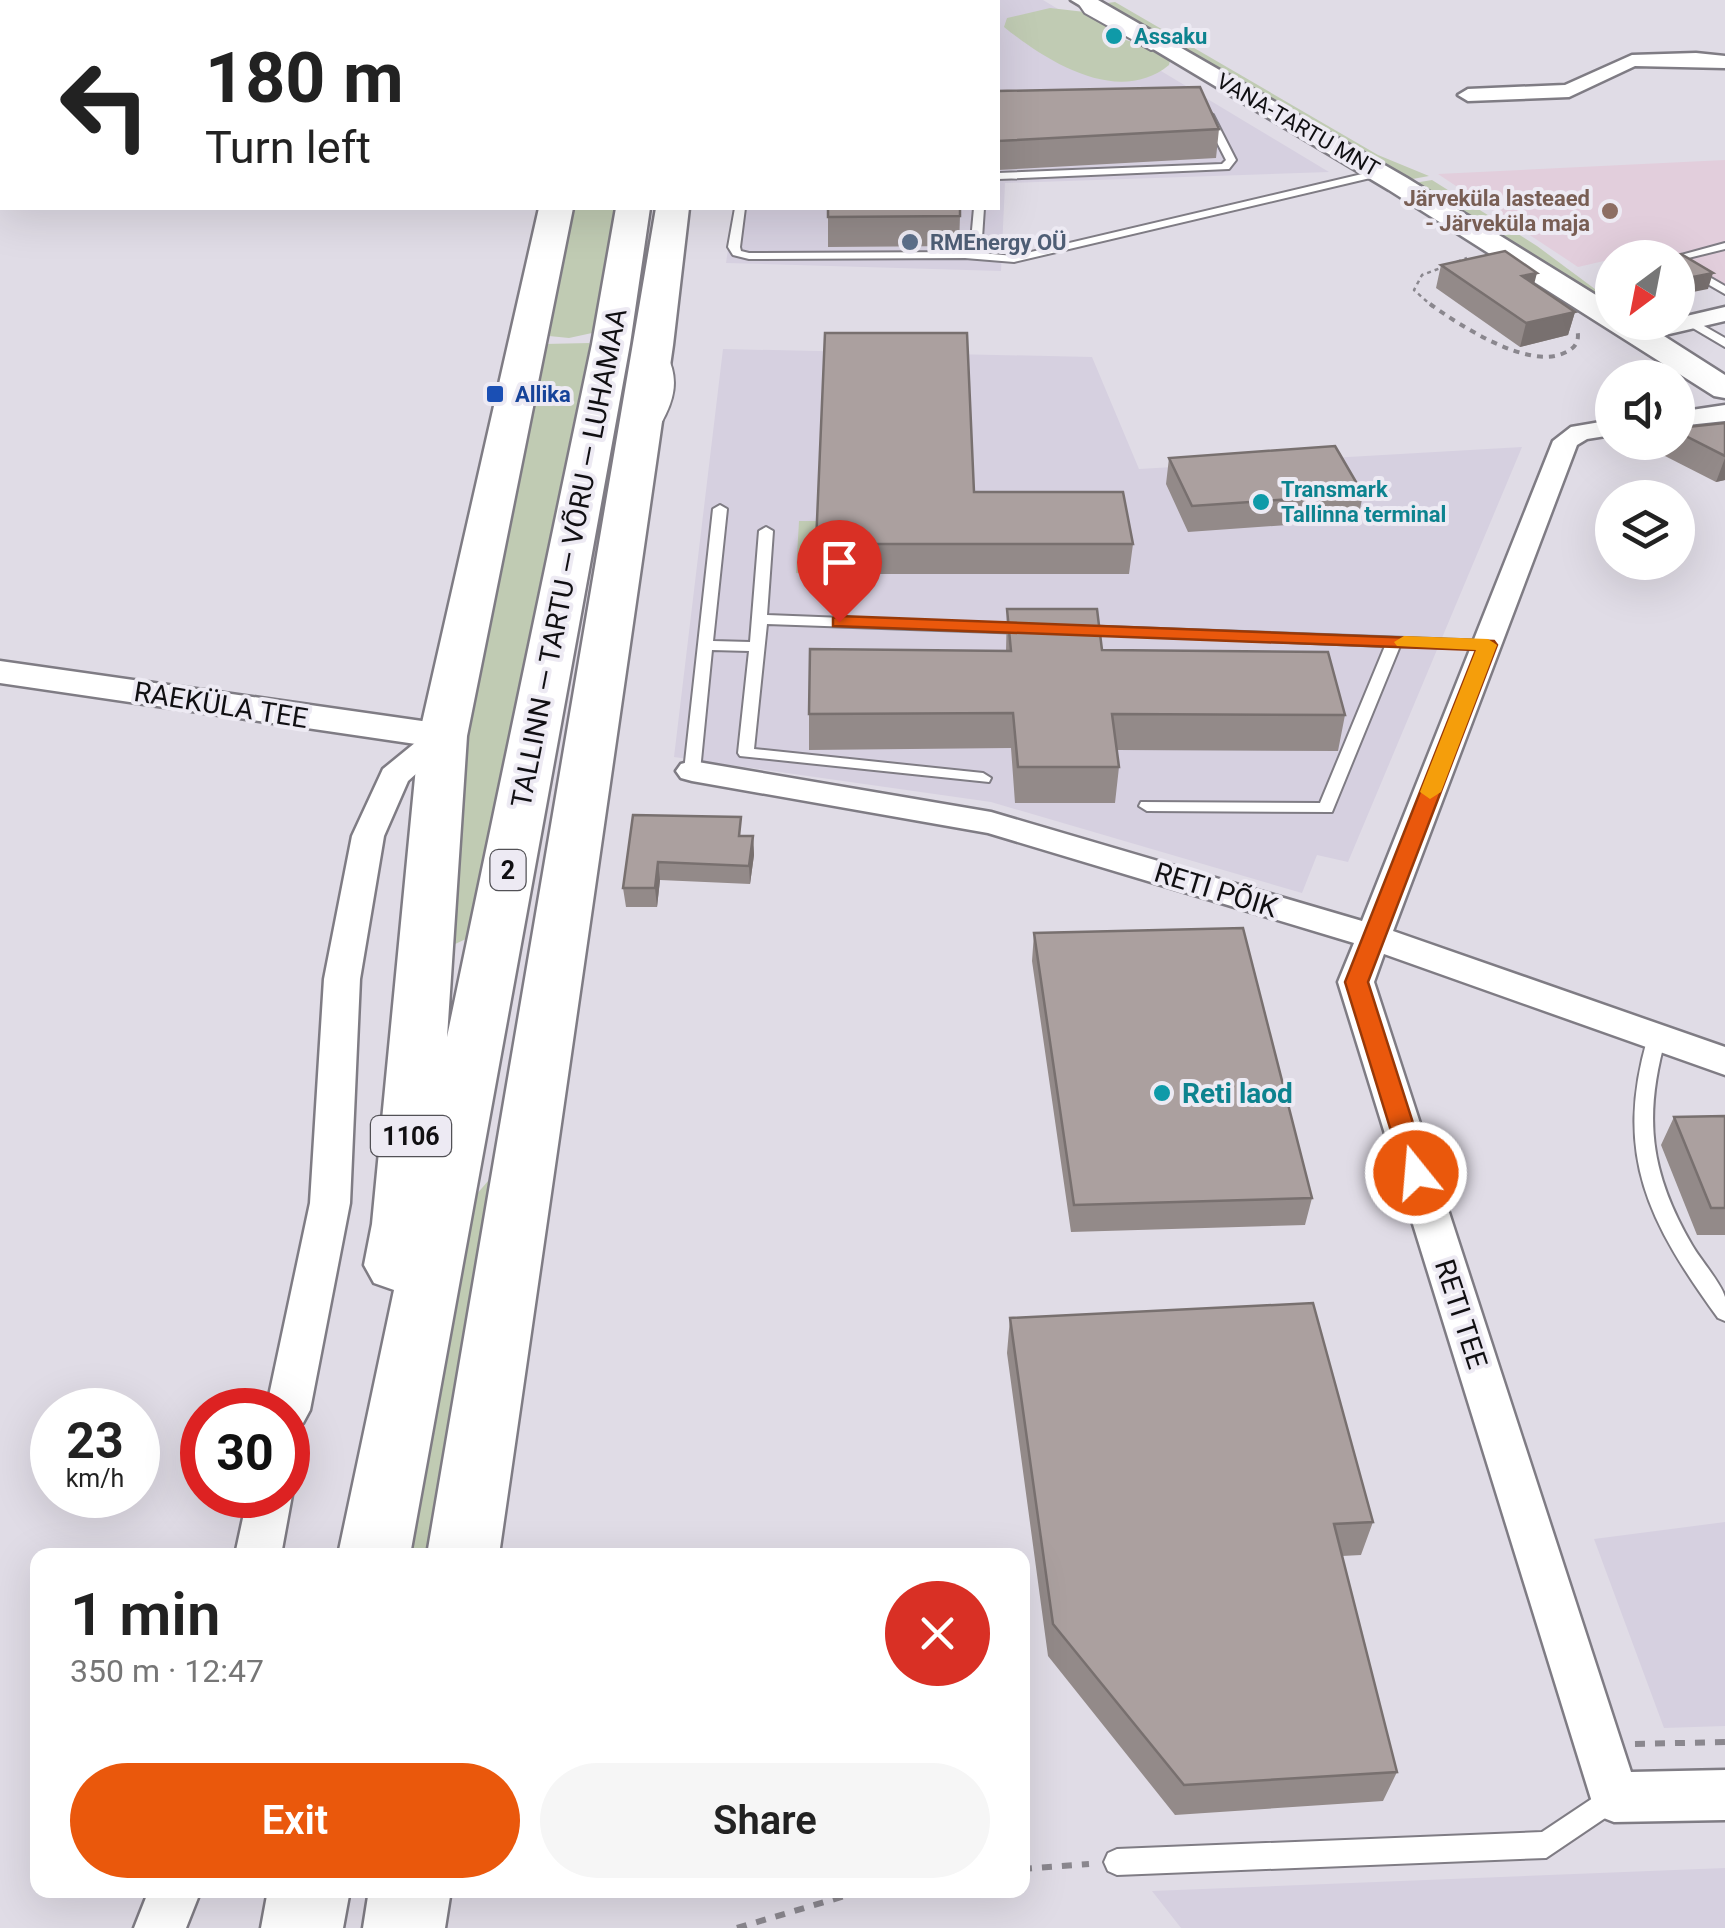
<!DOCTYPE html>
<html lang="en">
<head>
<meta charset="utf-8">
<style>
	:root { --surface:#fff; --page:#f6f6f6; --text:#222; --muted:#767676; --accent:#ea580c }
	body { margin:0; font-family:Roboto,sans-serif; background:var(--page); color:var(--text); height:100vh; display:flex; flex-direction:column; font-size:38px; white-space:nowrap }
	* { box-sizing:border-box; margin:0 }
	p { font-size:32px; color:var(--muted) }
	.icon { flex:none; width:55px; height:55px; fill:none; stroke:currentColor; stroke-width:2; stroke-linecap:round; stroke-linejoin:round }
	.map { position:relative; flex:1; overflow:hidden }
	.sheet { position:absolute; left:30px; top:1548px; width:1000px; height:350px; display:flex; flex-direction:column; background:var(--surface); border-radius:20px; box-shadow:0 10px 40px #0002 }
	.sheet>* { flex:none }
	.top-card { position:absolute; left:0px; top:0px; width:1000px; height:210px; box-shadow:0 10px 40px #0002; background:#fff; color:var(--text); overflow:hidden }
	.needle { width:65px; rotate:212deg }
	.buttons { position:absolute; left:1595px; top:240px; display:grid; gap:20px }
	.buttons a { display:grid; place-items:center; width:100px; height:100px; border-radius:50%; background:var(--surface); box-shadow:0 10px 40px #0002; font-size:50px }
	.speed { position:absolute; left:30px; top:1388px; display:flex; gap:20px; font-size:50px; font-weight:700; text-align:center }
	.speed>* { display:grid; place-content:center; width:130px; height:130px; border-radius:50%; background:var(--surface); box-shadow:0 10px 40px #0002; line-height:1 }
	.speed small { font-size:25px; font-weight:400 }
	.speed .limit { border:15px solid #d22; background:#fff; color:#111 }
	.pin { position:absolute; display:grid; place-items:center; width:85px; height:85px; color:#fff; margin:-102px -42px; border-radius:50% 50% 50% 0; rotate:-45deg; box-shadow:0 0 10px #0007 }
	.pin .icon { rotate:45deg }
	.me { position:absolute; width:110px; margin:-55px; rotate:343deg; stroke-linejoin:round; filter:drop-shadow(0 0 8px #0008) }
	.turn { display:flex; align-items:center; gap:35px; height:210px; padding:0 40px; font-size:45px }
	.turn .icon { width:130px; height:130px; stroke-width:2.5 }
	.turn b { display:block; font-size:70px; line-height:85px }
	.round { display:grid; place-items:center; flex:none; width:105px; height:105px; border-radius:52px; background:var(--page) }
	.headline { display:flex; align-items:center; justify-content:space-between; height:170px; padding:0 40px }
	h1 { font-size:60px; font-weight:600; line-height:75px }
	.primary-button { display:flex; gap:20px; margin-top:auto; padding:20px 40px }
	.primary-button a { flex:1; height:115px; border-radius:60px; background:var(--accent); color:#fff; font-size:40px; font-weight:600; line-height:115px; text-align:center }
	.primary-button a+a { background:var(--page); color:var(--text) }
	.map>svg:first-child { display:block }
</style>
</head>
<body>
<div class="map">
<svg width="1725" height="1928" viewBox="0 0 1725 1928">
	<rect width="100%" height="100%" fill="#e0dce6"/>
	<!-- built -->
	<path fill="#d6d0e0" d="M746,0H1043L1329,172L1005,183L1001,271L726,263L734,208H998V2Z
		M723,349L1092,357L1139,469L1522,447L1348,862L1317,855L1302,893L991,802L674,757Z
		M1725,1522V1726L1664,1728L1594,1539Z
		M1725,1868V1928H1181L1152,1891Z"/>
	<!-- education -->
	<path fill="#e2cedc" d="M1725,160V286L1660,248L1578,267L1438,174Z"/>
	<!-- green -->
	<path fill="#c0cbb3" d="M1115,2L1378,155L1429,176L1407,180L1107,3Z
		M1050,8L1085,12L1109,25V35L1143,45L1170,61L1169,65C1118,107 1046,61 1004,27L1007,18Z
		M1432,180L1537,246L1607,298L1597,296L1414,183Z
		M567,208H615L592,333L569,338L549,336Z
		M590,343L466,939L453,945L448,941L452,804L544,344Z
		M799,521H818L817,574L796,573Z
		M494,1174L429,1555H411L476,1195Z"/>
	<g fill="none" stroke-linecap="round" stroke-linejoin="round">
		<!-- service casing -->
		<g stroke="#7f7c84" stroke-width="4">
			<path id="service" d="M1076,0H1084L1091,9L1159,48L1151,50L1085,13Z
				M0,22L2,23V29L0,28Z
				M1208,112L1213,115L1236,160L1229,169L998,179V173L1222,164L1226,160L1203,115Z
				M1379,170L1383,171V175L1014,262L965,258L749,259L733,255L728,247L735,208H745L740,247L741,251L749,253L970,252L974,208H984L981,253L1014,256Z
				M1725,243V249L1680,260L1725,286V294L1678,267V258H1670Z
				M1612,267V275L1608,274L1605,270Z
				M1690,318L1725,338V347L1686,324L1684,322Z
				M662,353L666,354C680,379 674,401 660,425L656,426L650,422C661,401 667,380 656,357Z
				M720,505L727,509L713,641L750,642L759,531L766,527L773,531L767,615L1027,625L1034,629L1027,633L767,624L754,749L983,773L991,778L989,782L740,756L738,753L749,651L712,650L700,771L698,775H686L684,771L713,509Z
				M1078,626L1488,641L1495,645L1488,649L1400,646L1332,812L1147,811L1139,806L1141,802L1320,803L1385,646L1073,633L1071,630Z
				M1657,1030L1663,1032L1666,1037C1643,1117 1650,1173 1692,1245C1700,1259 1721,1283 1725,1297C1725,1304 1725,1314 1725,1321L1718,1318C1649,1223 1613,1155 1648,1037L1651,1032Z
				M1614,1784L1623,1788L1627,1797L1623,1806L1546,1858L1117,1875L1108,1871L1104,1862L1108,1853L1117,1849L1542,1832Z"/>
		</g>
		<!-- minor casing -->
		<g stroke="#7f7c84" stroke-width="5">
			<path id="minor" d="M1696,53L1725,56V68L1635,66L1569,97L1468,101L1458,95L1468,89L1565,85L1632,55Z
				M1725,307V321L1639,341L1627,334L1631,329L1678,322V318Z
				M1725,405V421L1678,426V412Z
				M1612,420V435L1587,439L1577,445L1393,931L1725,1047V1075L1384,954L1374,982L1631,1772L1725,1770V1820L1614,1822L1596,1815L1338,982L1354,943L988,833L692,781L681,778L676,771L681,764L692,761L991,812L1362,921L1553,441L1571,427Z
				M443,726L454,729L458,736L408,781L384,836L360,979L350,1203L310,1410L303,1423L288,1429V1410H266L310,1203L324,979L352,836L383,769L432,729Z
				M288,1485L292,1495L281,1555H235L248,1495H288Z
				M149,1890H201L186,1928H134Z"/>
		</g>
		<!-- tertiary casing -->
		<g stroke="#7f7c84" stroke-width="5">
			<path id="tertiary" d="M1071,0H1098L1407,178L1612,305V322H1642L1725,375V398L1714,396L1389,190Z
				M0,661L443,724L457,727L463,736L457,745L443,748L0,683Z"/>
		</g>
		<!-- trunk casing -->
		<g stroke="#7f7c84" stroke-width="5">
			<path id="trunk" d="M541,0H569V2H542Z
				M629,0H657V2H630Z
				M539,208H573L467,736L447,1037L592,344L616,208H650L630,344L410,1555H338L394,1290L374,1283L364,1265L372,1224L419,736Z
				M656,208H689L673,345L499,1555H427Z
				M268,1890H350L343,1928H261Z
				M369,1890H451L445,1928H363Z"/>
		</g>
		<!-- path-far2 -->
		<path stroke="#8a878e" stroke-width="2.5" stroke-dasharray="4 4" stroke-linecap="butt" d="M1433,307L1414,290L1422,275L1467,258"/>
		<!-- path-far1 -->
		<path stroke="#8a878e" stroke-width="4" stroke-dasharray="6 6" stroke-linecap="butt" d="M1430,304C1459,325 1528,370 1564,353C1576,348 1580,341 1577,328"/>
		<!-- path -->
		<path stroke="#8a878e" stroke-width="6" stroke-dasharray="10 10" stroke-linecap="butt" d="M1635,1744L1725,1742
			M1022,1869L1089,1864
			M737,1928L865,1890"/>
		<!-- service -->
		<use href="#service" fill="#fff" fill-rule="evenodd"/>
		<!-- minor -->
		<use href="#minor" fill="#fff" fill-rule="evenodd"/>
		<!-- tertiary -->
		<use href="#tertiary" fill="#fff" fill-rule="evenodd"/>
		<!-- trunk -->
		<use href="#trunk" fill="#fff" fill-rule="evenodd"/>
	</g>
	<!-- wall -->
	<path fill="#938a89" d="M998,91L1219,129L1216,158L998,170Z
		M828,208L960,216L959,246L828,247Z
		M1441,265L1534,285L1575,312L1568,335L1520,347L1436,288Z
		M1725,423V480L1716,482L1663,455L1667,442H1678V428Z
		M1169,458L1363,494L1358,520L1188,532L1166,484Z
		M974,492L1133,544L1129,574H817L816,544Z
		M1007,609L1102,650L1345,715L1338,751L1117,750L1119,767L1115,803H1015L1011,748L809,750V714L1006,651Z
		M633,815L742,836H753L754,855L750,884L660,880L657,907H626L623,888Z
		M1034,933L1312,1198L1305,1225L1071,1232L1032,961Z
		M1725,1116V1235H1697L1661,1145L1674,1117Z
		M1010,1318L1373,1522L1361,1555L1342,1556L1397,1772L1383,1801L1175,1815L1048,1656L1007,1353Z"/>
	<!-- shaded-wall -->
	<path fill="#78706f" d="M1537,273L1531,296L1522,276Z
		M1713,273L1708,289L1678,295V280Z
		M1575,312L1568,335L1520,347L1526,323Z
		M1725,458V480L1716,482Z
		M753,836L754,855L750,884L749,866Z
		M658,862L660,880L657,907L655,888Z"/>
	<!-- building -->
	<path fill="#aba09f" stroke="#78706f" stroke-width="2.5" d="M812,0H948L949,2H811Z
		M1200,87L1219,129L998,141V91Z
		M828,208H960V216L828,217Z
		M1505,251L1537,273L1522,276L1575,312L1526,323L1441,265Z
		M1681,254L1713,273L1678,280V258H1666Z
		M825,333H967L974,492H1123L1133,544H816Z
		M1725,423V456L1678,432V428Z
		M1335,446L1363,494L1192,506L1169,458Z
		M1007,609H1097L1102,650L1328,652L1345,715L1112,714L1119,767H1018L1013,713L809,714L810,649L1011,651Z
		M633,815L741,817L739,836H753L749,866L658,862L655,888H623Z
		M1243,928L1312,1198L1074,1205L1034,933Z
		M1725,1116V1208H1711L1674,1117Z
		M1313,1303L1373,1522L1334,1524L1397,1772L1184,1785L1053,1624L1010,1318Z"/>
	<!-- route -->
	<path fill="#ea580c" stroke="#983908" stroke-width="2.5" d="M839,616L1494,641L1497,645L1368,982L1429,1173L1425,1180H1408L1404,1173L1345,982L1476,650L833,626V618Z"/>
	<!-- slow -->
	<path fill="#f59e0b" d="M1404,636L1488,639L1497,645L1441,792L1430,799L1420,792L1476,650L1397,646L1394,642Z"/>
	<!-- markers -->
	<g fill="#0f9aa8" stroke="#edeaf3" stroke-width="4">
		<circle cx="1114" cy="36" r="10"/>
		<circle cx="1261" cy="502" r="10"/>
		<circle cx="1162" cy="1093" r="10"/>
	</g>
	<circle fill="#8d6e63" stroke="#edeaf3" stroke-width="4" cx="1610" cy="211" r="10"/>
	<circle fill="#5c6f8a" stroke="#edeaf3" stroke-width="4" cx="910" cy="242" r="10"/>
	<rect fill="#1a4fb4" stroke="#edeaf3" stroke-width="4" x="485" y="384" width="20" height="20" rx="5"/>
	<g text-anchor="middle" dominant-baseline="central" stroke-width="8" stroke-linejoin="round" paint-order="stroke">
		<!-- far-culture labels -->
		<g font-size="22" font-weight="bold" fill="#0d838f" stroke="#edeaf3" text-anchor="start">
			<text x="1134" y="36">Assaku</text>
			<text x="1281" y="489">Transmark<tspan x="1281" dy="25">Tallinna terminal</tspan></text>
		</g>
		<!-- far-street labels -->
		<g font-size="22" fill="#100f12" stroke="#edeaf3">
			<text transform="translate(1298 125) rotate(30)">VANA-TARTU MNT</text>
		</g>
		<!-- far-education labels -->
		<g font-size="22" font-weight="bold" fill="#785e54" stroke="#edeaf3" text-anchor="end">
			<text x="1590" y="198">Järveküla lasteaed<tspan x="1590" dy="25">- Järveküla maja</tspan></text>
		</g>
		<!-- far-service labels -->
		<g font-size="22" font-weight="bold" fill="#4e5e75" stroke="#edeaf3" text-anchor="start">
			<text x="930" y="242">RMEnergy OÜ</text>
		</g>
		<!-- far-transit labels -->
		<g font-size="22" font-weight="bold" fill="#164399" stroke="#edeaf3" text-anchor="start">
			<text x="515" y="394">Allika</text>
		</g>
		<!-- shield labels -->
		<g fill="#edeaf3" stroke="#525156" stroke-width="2.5">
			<rect x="490.5" y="850" width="35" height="40" rx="8"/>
			<rect x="371" y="1116" width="80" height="40" rx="8"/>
		</g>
		<g font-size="25" font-weight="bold" fill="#100f12">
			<text x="508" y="870">2</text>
			<text x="411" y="1136">1106</text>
		</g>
		<!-- street labels -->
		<g font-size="28" fill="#100f12" stroke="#edeaf3">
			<text transform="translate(569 558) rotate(-79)">TALLINN — TARTU — VÕRU — LUHAMAA</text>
			<text transform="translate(221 705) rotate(9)">RAEKÜLA TEE</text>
			<text transform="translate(1216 890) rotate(17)">RETI PÕIK</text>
			<text transform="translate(1461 1314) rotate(72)">RETI TEE</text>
		</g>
		<!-- culture labels -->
		<g font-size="28" font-weight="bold" fill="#0d838f" stroke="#edeaf3" text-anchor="start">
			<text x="1182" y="1093">Reti laod</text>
		</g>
	</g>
</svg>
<div class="buttons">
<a><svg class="needle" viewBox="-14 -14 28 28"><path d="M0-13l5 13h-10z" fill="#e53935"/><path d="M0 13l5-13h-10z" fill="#767676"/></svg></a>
<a><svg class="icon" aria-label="sound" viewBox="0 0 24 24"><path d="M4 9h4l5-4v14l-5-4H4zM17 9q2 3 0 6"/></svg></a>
<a><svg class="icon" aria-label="layers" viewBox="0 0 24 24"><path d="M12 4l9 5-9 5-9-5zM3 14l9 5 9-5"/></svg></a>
</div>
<div class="speed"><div>23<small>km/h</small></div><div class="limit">30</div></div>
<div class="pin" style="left:839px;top:622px;background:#d93025"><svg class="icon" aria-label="arrive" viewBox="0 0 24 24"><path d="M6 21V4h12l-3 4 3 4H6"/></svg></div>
<svg class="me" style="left:1416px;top:1173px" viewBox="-20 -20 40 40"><circle r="17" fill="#ea580c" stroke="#fff" stroke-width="3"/><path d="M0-11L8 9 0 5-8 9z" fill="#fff"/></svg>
<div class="top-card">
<div class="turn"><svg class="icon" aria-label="left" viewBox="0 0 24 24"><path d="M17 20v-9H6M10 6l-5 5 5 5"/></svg><div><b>180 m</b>Turn left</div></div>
</div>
<section class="sheet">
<div class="headline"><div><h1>1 min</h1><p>350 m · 12:47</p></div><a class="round" style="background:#d93025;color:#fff"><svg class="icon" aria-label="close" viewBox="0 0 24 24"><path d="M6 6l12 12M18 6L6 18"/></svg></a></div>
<div class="primary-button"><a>Exit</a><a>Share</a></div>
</section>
</div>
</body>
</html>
